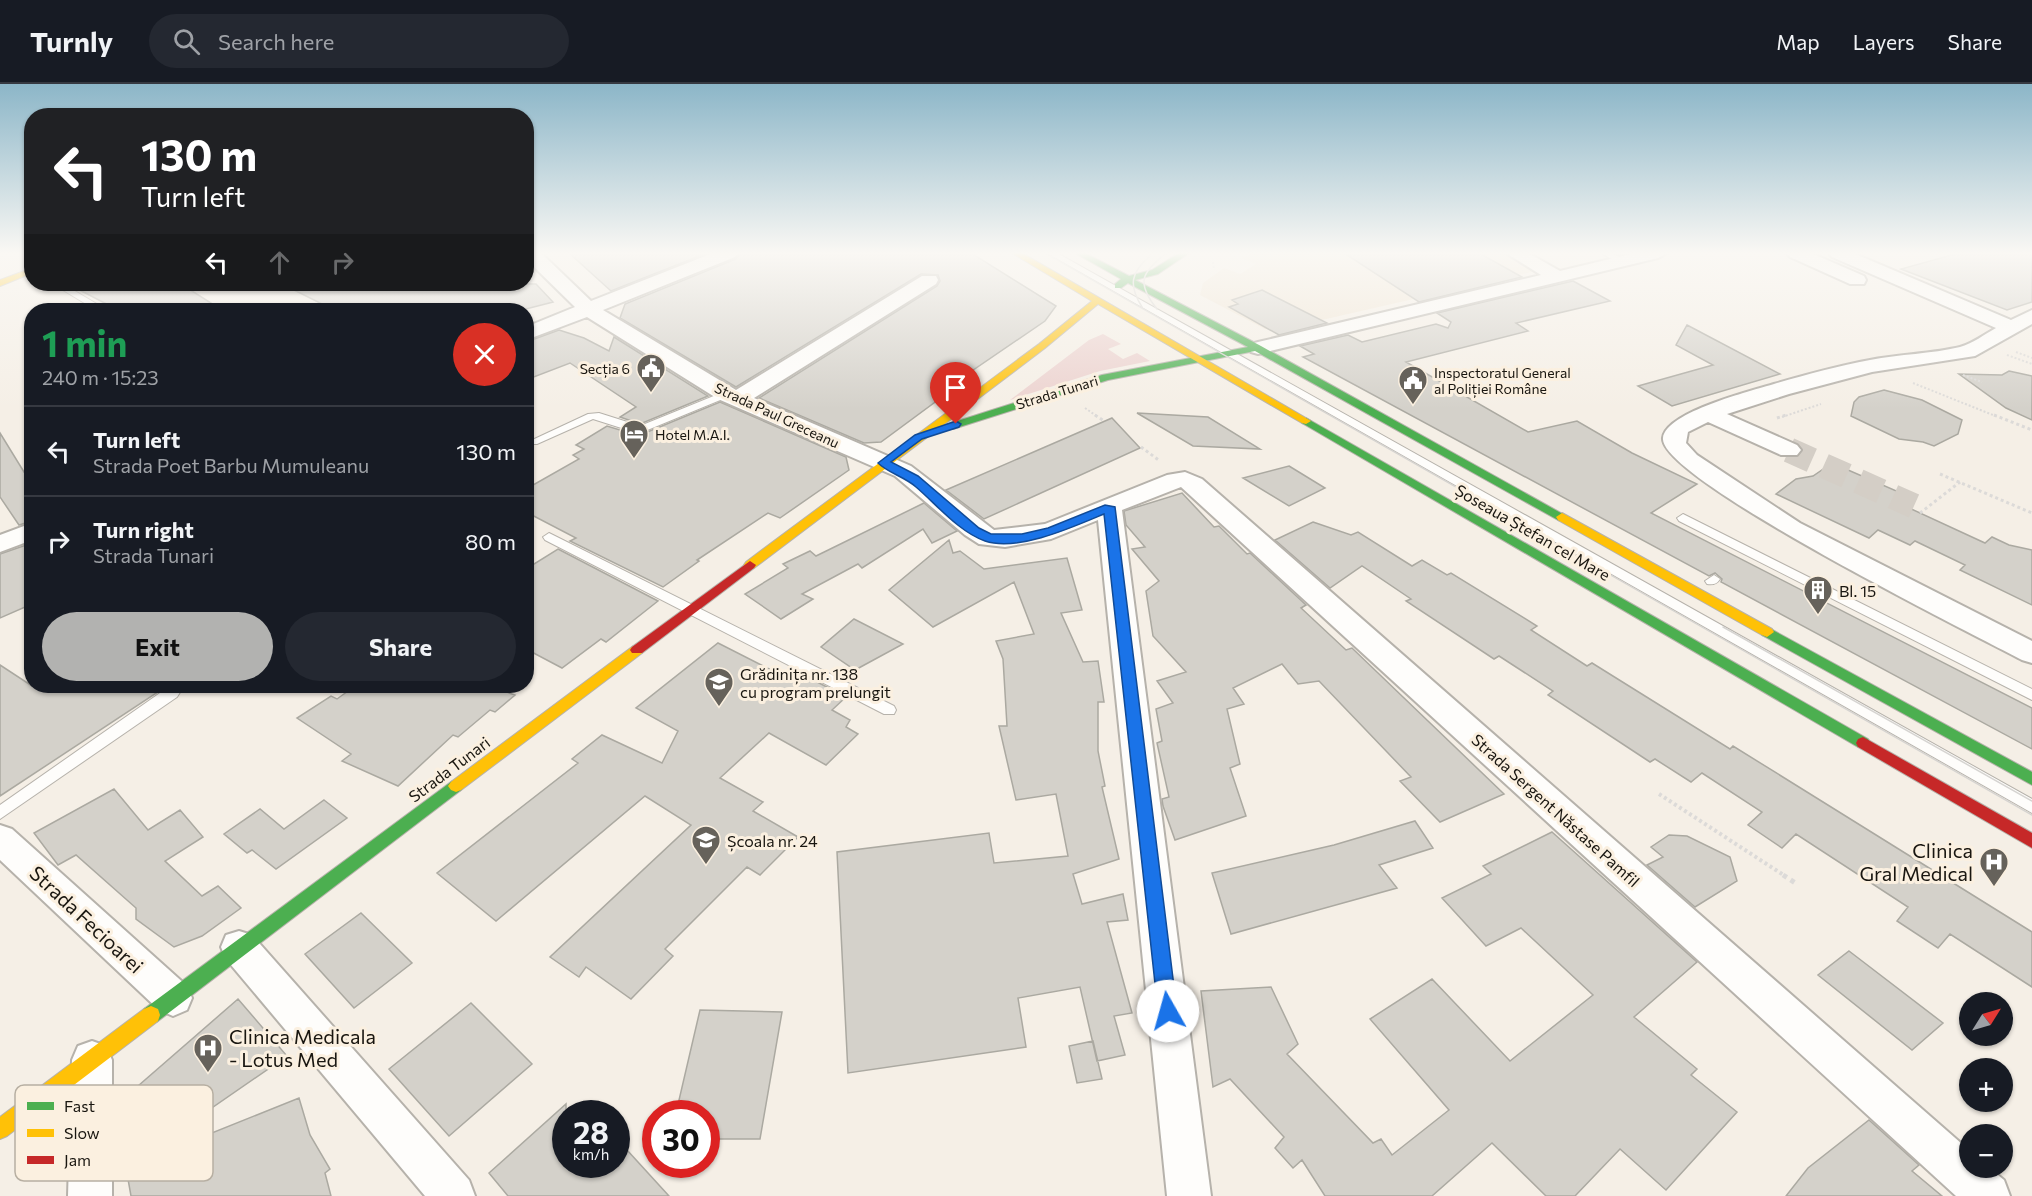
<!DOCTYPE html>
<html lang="en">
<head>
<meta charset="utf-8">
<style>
	:root { --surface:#171b24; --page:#242831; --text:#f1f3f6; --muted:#9ea1a6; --line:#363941; --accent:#b2b2b0 }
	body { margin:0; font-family:Commissioner,sans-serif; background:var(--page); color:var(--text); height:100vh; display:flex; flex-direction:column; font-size:22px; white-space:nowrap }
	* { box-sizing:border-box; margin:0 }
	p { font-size:20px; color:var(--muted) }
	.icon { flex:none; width:33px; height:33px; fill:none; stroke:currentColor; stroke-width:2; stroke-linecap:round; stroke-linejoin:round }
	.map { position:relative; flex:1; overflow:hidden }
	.details { position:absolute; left:24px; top:219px; width:510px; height:390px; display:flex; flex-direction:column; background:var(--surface); border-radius:24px; box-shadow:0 2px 4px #0004 }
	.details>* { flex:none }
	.guide { position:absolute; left:24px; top:24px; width:510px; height:183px; border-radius:24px; box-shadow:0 2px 4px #0004; background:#202124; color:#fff; overflow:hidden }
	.needle { width:39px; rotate:53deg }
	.buttons { position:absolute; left:1959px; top:908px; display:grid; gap:12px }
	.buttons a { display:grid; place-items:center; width:54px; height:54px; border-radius:50%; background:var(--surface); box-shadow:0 2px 4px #0004; font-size:30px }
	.speed { position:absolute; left:552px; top:1016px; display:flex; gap:12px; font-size:30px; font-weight:700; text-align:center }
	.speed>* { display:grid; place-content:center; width:78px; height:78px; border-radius:50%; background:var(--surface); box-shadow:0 2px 4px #0004; line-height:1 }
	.speed small { font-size:15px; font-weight:400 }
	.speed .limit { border:9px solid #d22; background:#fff; color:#111 }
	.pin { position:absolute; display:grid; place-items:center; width:51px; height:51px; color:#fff; margin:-62px -26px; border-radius:50% 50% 50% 0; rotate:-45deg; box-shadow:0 0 6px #0007 }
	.pin .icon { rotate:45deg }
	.me { position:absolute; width:66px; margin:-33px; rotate:353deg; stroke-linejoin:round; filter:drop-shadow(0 0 4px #0008) }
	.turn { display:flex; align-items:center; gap:21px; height:126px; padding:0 18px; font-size:27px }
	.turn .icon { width:78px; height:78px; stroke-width:2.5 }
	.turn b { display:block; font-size:42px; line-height:51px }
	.lanes { display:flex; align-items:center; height:57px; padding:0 18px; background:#0003; justify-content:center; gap:30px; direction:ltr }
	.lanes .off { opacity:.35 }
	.round { display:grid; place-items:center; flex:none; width:63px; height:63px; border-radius:32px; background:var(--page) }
	.summary { display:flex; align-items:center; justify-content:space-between; height:102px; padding:0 18px }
	h1 { font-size:36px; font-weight:700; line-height:45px; color:#1e9e55 }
	.primary-button { display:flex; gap:12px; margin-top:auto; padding:12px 18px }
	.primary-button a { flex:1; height:69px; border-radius:36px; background:var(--accent); color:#111; font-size:24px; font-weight:700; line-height:69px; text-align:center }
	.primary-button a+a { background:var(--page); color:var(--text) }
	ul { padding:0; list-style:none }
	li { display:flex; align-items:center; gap:18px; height:90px; padding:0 18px; border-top:2px solid var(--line) }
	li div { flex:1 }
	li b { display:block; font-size:22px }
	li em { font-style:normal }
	header { display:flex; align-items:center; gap:36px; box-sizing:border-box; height:84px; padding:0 30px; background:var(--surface); border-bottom:2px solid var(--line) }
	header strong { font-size:28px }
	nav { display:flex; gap:33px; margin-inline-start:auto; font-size:21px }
	.search { width:420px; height:54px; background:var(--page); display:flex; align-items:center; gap:15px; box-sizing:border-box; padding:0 21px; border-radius:33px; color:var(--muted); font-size:22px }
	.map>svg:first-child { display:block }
</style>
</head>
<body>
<header>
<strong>Turnly</strong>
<div class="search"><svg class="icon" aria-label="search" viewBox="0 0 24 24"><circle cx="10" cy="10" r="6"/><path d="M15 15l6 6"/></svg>Search here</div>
<nav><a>Map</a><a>Layers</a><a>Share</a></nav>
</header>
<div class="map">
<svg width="2032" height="1112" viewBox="0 0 2032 1112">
	<rect width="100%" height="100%" fill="#f5efe6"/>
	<!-- built -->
	<path fill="#f0e5d4" d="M1255,169H1505L1536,187L1278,246L1265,245L1200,211L1203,199L1224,184L1240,190L1256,180L1241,174Z"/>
	<!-- green -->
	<path fill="#ecd2cf" d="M1103,250L1121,260L1108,265L1123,275L1137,269L1150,277L1100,287L1010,316L1089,256Z"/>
	<!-- building -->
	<path fill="#d4d1ca" stroke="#aba9a1" stroke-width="1.5" d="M569,169H707L611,207Z
		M740,169H971L1056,222L1045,237L966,291L969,293L881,358L864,359L759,314L937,202L940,197L938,191L921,190L736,303L620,234L625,220L736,175Z
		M1344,169H1479L1522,193L1419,218Z
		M1959,169H2032V218L2007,226L1901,185Z
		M1573,197L1610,217L1516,239L1528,247L1406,278L1528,348L1577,337L1632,369L1697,400L1651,429L2032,624V665L1721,498L1722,495L1715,489L1709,492L1303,273L1314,270L1300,262L1348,251L1362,258L1436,240L1448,244L1451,238L1437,229Z
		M68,200H181L222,226H118Z
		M282,200H536L553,218L522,226H334Z
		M1262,206L1327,239L1279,251L1229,223L1238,220L1232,216Z
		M1687,241L1780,290L1672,322L1638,302L1713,281L1676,261Z
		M559,246L584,254L609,267L614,253L708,312L640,340L620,333L636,323L570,279L526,296V258Z
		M2009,287L2032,292V336L2006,324L1959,290L2002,291Z
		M1884,306L1922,316L1962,336L1958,350L1934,362L1923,358L1899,355L1851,332L1854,318L1859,313Z
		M720,318L846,373L849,386L780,434L768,429L697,476L699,477L663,503L570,457L576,454L526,428V405L579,375L573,371L584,365L576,361L607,342L633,350L645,349Z
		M1137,329L1208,333L1260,365L1193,362Z
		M1112,334L1140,364L984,435L946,406Z
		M0,349L24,388L32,385V437L19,441L0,413Z
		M1832,379L1901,409L1894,417L1985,459L1992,453L2009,461L2032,466V521L1960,486L1965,481L1915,457L1910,461L1878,446L1869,454L1776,410L1796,395L1813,392Z
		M1289,382L1325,404L1289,422L1243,394Z
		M1182,409L1214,443L1219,442L1247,470L1250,469L1306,521L1301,524L1346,566L1352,564L1504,710L1440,738L1400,697L1411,693L1319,597L1298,600L1282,580L1233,604L1244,620L1227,625L1240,680L1230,684L1246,732L1175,756L1163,722L1162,715L1169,713L1157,659L1162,657L1156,625L1173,619L1157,597L1186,588L1153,552L1146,507L1159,497L1132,465L1145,463L1126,441L1124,427Z
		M924,419L957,447L932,459L923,445L862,484L858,480L802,510L813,515L781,535L745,510L788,484L783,480L810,467L816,472Z
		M1313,438L1351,451L1358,448L1412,482L1422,476L1447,491L1451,489L1537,542L1531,546L1587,582L1592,579L1730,665L1733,662L2032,848V903L1950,850L1938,864L1897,837L1908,823L1796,750L1782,764L1748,741L1762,728L1702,689L1691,698L1655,675L1650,678L1548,611L1553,607L1499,572L1494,575L1406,517L1411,515L1362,482L1330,504L1275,456Z
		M949,456L953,469L960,467L984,485L1067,474L1082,526L1061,529L1083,578L1098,577L1104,618H1098V667L1105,702L1102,703L1119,775L1073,790L1082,820L1123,810L1128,836L1107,838L1132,929L1114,932L1125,971L1097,977L1080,903L1018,914L1026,963L848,989L837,768L989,749L994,779L1068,772L1056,710L1016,716L999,642H1007L1003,575L996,557L1034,550L1014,498L933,543L889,506Z
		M32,459V520L0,534V470Z
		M558,465L658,517L606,558L601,555L562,584L526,565V485Z
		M854,535L903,560L855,586L821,563Z
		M718,559L785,593L794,586L846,613L832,626L850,636L846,643L858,650L826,681L769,649L720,694L763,718L753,727L798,753L760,791L747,783L665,865L673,872L631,915L586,883L579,893L550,873L691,741L645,712L496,837L437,789L578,679L572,675L602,651L662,679L678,647L636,624Z
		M0,581L32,602H91L109,606L116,602H167L0,712Z
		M355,602H517L509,609L515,611L495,628L490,626L458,653L453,651L398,702L342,677L351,670L297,634L331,612L337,615Z
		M114,705L148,746L180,726L203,753L165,777L202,812L218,802L241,824L202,852L174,863L136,835V824L76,771L58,781L34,749Z
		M324,716L347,734L276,785L252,766L247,769L224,750L260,725L284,745Z
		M1415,737L1433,764L1379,781L1397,804L1231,850L1212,789L1334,761Z
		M1552,748L1697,878L1634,933L1697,985L1691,991L1737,1028L1666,1106L1620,1065L1575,1112H1546L1492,1059L1432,1112H1325L1302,1076L1293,1084L1275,1064L1284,1053L1230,995L1213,1003L1201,907L1271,903L1298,960L1287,970L1373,1059L1381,1055L1392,1071L1449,1026L1370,935L1432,895L1510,977L1593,911L1521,844L1486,862L1442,814L1491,790L1483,782Z
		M1669,751L1687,752L1730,773L1737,797L1695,823L1647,781L1663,773L1651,763Z
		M361,829L412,879L354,924L305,870Z
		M1849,867L1943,939L1912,966L1818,891Z
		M238,915L287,972L167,1055L172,1065L299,1014L310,1051L330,1085L325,1089L331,1112H131L115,1022Z
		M471,919L532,980L449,1052L389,985Z
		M700,926L782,928L760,1055H706V1029H676Z
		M1093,957L1102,995L1077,999L1069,962Z
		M566,1020V1080H616V1054L669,1112H508L489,1089Z
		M1869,1036L1919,1081L1912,1087L1942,1112H1786L1808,1084Z"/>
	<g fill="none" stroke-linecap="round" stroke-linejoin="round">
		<!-- street-tunnel -->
		<path stroke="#d4cec6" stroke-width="25" stroke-dasharray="25 13" stroke-linecap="butt" d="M1789,366L1914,422"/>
		<!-- lane casing -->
		<g stroke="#b6b2ab" stroke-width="2">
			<path id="lane" d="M1047,169H1057L2032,715V729Z
				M1601,169H1612L1626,177L1619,179Z
				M53,200H63L107,226H96Z
				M726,307L730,308V312L645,347L634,348L593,335L537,360H529L528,358L588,330L599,329L640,342Z
				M1683,430L2032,605V616L1679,437L1677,434Z
				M549,449L894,622L896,626L894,630H884L545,456L543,453Z
				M1714,491L1720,495C1717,500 1713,501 1707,500L1705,497Z
				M170,602H184L177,613L0,735V721Z"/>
		</g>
		<!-- street casing -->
		<g stroke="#b6b2ab" stroke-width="4">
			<path id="street" d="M526,169H541L591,217L713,169H738L735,173L603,226L736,306L922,192H936L938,196L936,200L754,314L911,382L994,446L1045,440L1167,391L1185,388L1202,395L1970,1067V1083H1988L2004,1096L2010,1112H1956L1181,403L1122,426L1211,1112H1167L1098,436L1051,455L1005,463L979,460L965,451L895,392L718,315L587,233L526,256V243L575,223L526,175Z
				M1506,169H1528L1560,187L1635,169H1667L1658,174L1258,270L1251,268L1248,264L1251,260L1258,258L1541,191Z
				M1787,169H1811L1864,192L1866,196L1864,200H1850L1790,173Z
				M1829,169H1853L2011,236L2032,226V240L1975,272L1872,288L1789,310L1727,330L1797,361L1801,366L1797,371H1781L1708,338L1688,348L1686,359L1697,371L1800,439L2032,557V579L2022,576C1977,552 1658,394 1663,354C1666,328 1751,307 1774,300C1805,291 1838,282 1870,276C1900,270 1931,270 1960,263C1972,260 1985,250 1996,244L1832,173Z
				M32,439V456L0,468V451Z
				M0,741L12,745L187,902L192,914L187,926L173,932L159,926L0,776Z
				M239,847L252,851L469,1096L475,1112H425L226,875L221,863L226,851Z
				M92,957L106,962L112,976V1112H68L72,976L78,962Z"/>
		</g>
		<!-- fast casing -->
		<g stroke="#b6b2ab" stroke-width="2">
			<path id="fast" d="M1075,169H1085L1129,192L1152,186L1179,169H1189L1158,190L1135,196L1261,262L1568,433L1562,437L1558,436L1255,267L1108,296L953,345H945V341L1102,291L1248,263L1128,199L1121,204H1115V200L1121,195Z
				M1306,334L1868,655L1870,659L1868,663H1858L1302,339L1301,337Z
				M1767,543L2032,688V701L1762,551L1760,548Z
				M456,696L461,698L464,702L461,706L158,937L151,940L144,937L142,931L144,925L451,698Z"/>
		</g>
		<!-- slow casing -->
		<g stroke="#b6b2ab" stroke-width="2">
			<path id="slow" d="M1012,169H1022L1311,337L1306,340L1302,339L1098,220L1045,264L754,484H746L744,481L746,478L1039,260L1092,217Z
				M32,184V189L0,202V196Z
				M1562,429L1772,545L1774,548L1767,553L1762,551L1558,436L1556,433Z
				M637,561L642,563L644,566L642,569L461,706L456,708L451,706L448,702L451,698L632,563Z
				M151,922L158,925L160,931L158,937L7,1052L0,1055V1033L144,925Z"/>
		</g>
		<!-- jam casing -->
		<g stroke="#b6b2ab" stroke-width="2">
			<path id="jam" d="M750,477L756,481L754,484L642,569H632L630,566L632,563Z
				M1863,653L2032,749V764L1858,663L1856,659L1858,655Z"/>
		</g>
		<!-- path-far3 -->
		<path stroke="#dcdad8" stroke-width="2" stroke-dasharray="2 2" stroke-linecap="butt" d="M1213,178L1214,186
			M2016,268L2032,274
			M2007,271L2032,280
			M1963,291L1982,298
			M1913,299L1998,333
			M1085,324L1098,333
			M1782,333L1821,320"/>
		<!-- path-far2 -->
		<path stroke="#dcdad8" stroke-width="3" stroke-dasharray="3 3" stroke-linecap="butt" d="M1095,331L1104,337
			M1994,331L2032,346
			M1777,334L1786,331
			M1141,363L1160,377
			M1940,390L2032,429
			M1920,429L1960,398"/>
		<!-- path-far1 -->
		<path stroke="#dcdad8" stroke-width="4" stroke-dasharray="3 3" stroke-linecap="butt" d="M1659,710L1785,792"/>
		<!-- path -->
		<path stroke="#dcdad8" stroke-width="5" stroke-dasharray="4.5 4.5" stroke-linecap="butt" d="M1783,791L1797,800"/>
		<!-- lane -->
		<use href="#lane" fill="#fefdfb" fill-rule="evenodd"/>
		<!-- street -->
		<use href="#street" fill="#fefdfb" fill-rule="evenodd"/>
		<!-- fast -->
		<use href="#fast" fill="#4caf50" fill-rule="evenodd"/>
		<!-- slow -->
		<use href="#slow" fill="#ffc107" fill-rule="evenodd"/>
		<!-- jam -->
		<use href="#jam" fill="#c62828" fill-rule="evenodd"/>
		<!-- tram -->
		<path stroke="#d6d4d1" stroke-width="1.5" d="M1045,169L2032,731
			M1142,223C1128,201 1131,188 1150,172
			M1157,225C1136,199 1141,188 1167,169
			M1723,543L2032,717"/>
	</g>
	<!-- sky -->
	<linearGradient id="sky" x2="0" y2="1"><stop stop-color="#8cb6c8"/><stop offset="0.52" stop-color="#faf8f4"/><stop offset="1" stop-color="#faf8f4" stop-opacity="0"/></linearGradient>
	<rect width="2032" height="325" fill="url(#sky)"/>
	<!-- route -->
	<path fill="#1a73e8" stroke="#114b97" stroke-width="1.5" d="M956,337L961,340L959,343L922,355L891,378L918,392L979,444L991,450H1022L1048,444L1105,421L1115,423L1177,927L1174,933L1168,935L1161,933L1158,927L1104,430C1073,443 1018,468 985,457C959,448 936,420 916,403C905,393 888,389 878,379L915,351Z"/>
	<!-- icons -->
	<defs>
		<g id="civic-pin" transform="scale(1.5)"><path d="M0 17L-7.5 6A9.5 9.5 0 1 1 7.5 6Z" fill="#66625b" stroke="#fbf0e0"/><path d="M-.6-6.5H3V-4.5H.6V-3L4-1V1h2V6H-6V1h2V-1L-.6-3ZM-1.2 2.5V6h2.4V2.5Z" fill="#fff"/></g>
		<g id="hotel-pin" transform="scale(1.5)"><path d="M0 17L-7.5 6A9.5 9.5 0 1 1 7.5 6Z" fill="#66625b" stroke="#fbf0e0"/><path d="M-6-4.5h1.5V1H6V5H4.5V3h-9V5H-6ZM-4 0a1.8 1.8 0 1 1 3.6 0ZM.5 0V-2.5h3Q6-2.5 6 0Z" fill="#fff"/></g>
		<g id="building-pin" transform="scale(1.5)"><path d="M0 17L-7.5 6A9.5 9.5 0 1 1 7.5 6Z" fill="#66625b" stroke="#fbf0e0"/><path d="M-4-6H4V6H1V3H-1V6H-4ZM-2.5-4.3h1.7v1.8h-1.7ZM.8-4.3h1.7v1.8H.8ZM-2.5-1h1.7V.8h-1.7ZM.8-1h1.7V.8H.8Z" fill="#fff"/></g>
		<g id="school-pin" transform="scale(1.5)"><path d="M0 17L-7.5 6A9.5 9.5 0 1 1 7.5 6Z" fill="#66625b" stroke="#fbf0e0"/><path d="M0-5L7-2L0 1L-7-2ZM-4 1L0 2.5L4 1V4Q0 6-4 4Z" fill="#fff"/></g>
		<g id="hospital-pin" transform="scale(1.5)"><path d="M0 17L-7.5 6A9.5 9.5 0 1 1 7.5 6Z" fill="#66625b" stroke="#fbf0e0"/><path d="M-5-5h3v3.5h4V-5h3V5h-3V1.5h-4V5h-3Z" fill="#fff"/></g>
	</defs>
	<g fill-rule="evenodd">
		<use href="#civic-pin" x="651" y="284"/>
		<use href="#civic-pin" x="1413" y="296"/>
		<use href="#hotel-pin" x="634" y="350"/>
		<use href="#building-pin" x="1818" y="506"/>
		<use href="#school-pin" x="719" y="598"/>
		<use href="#school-pin" x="706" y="756"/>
		<use href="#hospital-pin" x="1994" y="778"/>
		<use href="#hospital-pin" x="208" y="964"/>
	</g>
	<g text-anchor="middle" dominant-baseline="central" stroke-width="6" stroke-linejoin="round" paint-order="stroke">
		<!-- far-poi labels -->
		<g font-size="14" fill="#191610" stroke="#fbf0e0" text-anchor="start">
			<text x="630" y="284" text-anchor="end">Secția 6</text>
			<text x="1434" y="288">Inspectoratul General<tspan x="1434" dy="16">al Poliției Române</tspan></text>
			<text x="655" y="350">Hotel M.A.I.</text>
		</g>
		<!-- far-street labels -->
		<g font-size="14" fill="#191610" stroke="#fbf0e0">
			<text transform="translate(1057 308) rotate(-17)">Strada Tunari</text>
			<text transform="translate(777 331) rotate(25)">Strada Paul Greceanu</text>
		</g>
		<!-- street labels -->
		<g font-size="16" fill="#191610" stroke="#fbf0e0">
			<text transform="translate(1533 448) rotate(30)">Șoseaua Ștefan cel Mare</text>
			<text transform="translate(449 685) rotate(-37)">Strada Tunari</text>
			<text transform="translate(1556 726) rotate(42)">Strada Sergent Năstase Pamfil</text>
		</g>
		<!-- poi labels -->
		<g font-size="16" fill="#191610" stroke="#fbf0e0" text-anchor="start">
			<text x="1839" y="506">Bl. 15</text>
			<text x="740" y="589">Grădinița nr. 138<tspan x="740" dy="18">cu program prelungit</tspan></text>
			<text x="727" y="756">Școala nr. 24</text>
		</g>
		<!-- near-poi labels -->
		<g font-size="20" fill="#191610" stroke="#fbf0e0" text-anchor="end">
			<text x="1973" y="766">Clinica<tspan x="1973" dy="23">Gral Medical</tspan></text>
			<text x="229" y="952" text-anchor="start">Clinica Medicala<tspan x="229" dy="23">- Lotus Med</tspan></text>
		</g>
		<!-- near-street labels -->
		<g font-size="20" fill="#191610" stroke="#fbf0e0">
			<text transform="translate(87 835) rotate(43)">Strada Fecioarei</text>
		</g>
	</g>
	<!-- legend -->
	<rect x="15" y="1001" width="198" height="96" rx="9" fill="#fbf0e0" stroke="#b7afa2" stroke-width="1.5"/>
	<rect x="27" y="1018" width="27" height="8" fill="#4caf50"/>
	<rect x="27" y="1045" width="27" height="8" fill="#ffc107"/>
	<rect x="27" y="1072" width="27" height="8" fill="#c62828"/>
	<g font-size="16" fill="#191610">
		<text x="64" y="1028">Fast</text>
		<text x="64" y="1055">Slow</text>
		<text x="64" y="1082">Jam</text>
	</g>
</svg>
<div class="buttons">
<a><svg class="needle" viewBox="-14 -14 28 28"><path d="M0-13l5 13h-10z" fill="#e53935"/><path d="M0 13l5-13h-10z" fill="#9ea1a6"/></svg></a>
<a>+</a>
<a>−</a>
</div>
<div class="speed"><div>28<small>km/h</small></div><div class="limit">30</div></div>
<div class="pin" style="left:956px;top:340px;background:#d93025"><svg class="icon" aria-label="arrive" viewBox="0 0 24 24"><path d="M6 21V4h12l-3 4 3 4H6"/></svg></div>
<svg class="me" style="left:1168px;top:927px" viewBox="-20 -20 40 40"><circle r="19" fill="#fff"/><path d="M0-13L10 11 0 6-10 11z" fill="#1a73e8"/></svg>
<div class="guide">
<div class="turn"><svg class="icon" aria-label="left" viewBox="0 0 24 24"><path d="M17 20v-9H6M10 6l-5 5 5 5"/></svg><div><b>130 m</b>Turn left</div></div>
<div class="lanes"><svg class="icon" aria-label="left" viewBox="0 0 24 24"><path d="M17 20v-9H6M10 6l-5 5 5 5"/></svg><svg class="icon off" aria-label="ahead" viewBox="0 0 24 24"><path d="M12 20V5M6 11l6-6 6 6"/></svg><svg class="icon off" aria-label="right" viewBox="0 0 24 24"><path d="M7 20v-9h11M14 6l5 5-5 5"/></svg></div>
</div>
<section class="details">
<div class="summary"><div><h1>1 min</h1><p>240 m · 15:23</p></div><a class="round" style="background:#d93025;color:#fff"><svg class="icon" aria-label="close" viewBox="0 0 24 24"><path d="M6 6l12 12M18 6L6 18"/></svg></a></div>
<ul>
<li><svg class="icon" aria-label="left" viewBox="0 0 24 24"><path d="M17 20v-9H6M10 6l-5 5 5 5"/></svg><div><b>Turn left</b><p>Strada Poet Barbu Mumuleanu</p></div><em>130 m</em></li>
<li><svg class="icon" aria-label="right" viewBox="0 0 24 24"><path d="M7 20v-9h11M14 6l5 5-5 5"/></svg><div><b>Turn right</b><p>Strada Tunari</p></div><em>80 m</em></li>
</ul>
<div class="primary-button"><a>Exit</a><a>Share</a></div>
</section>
</div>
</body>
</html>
